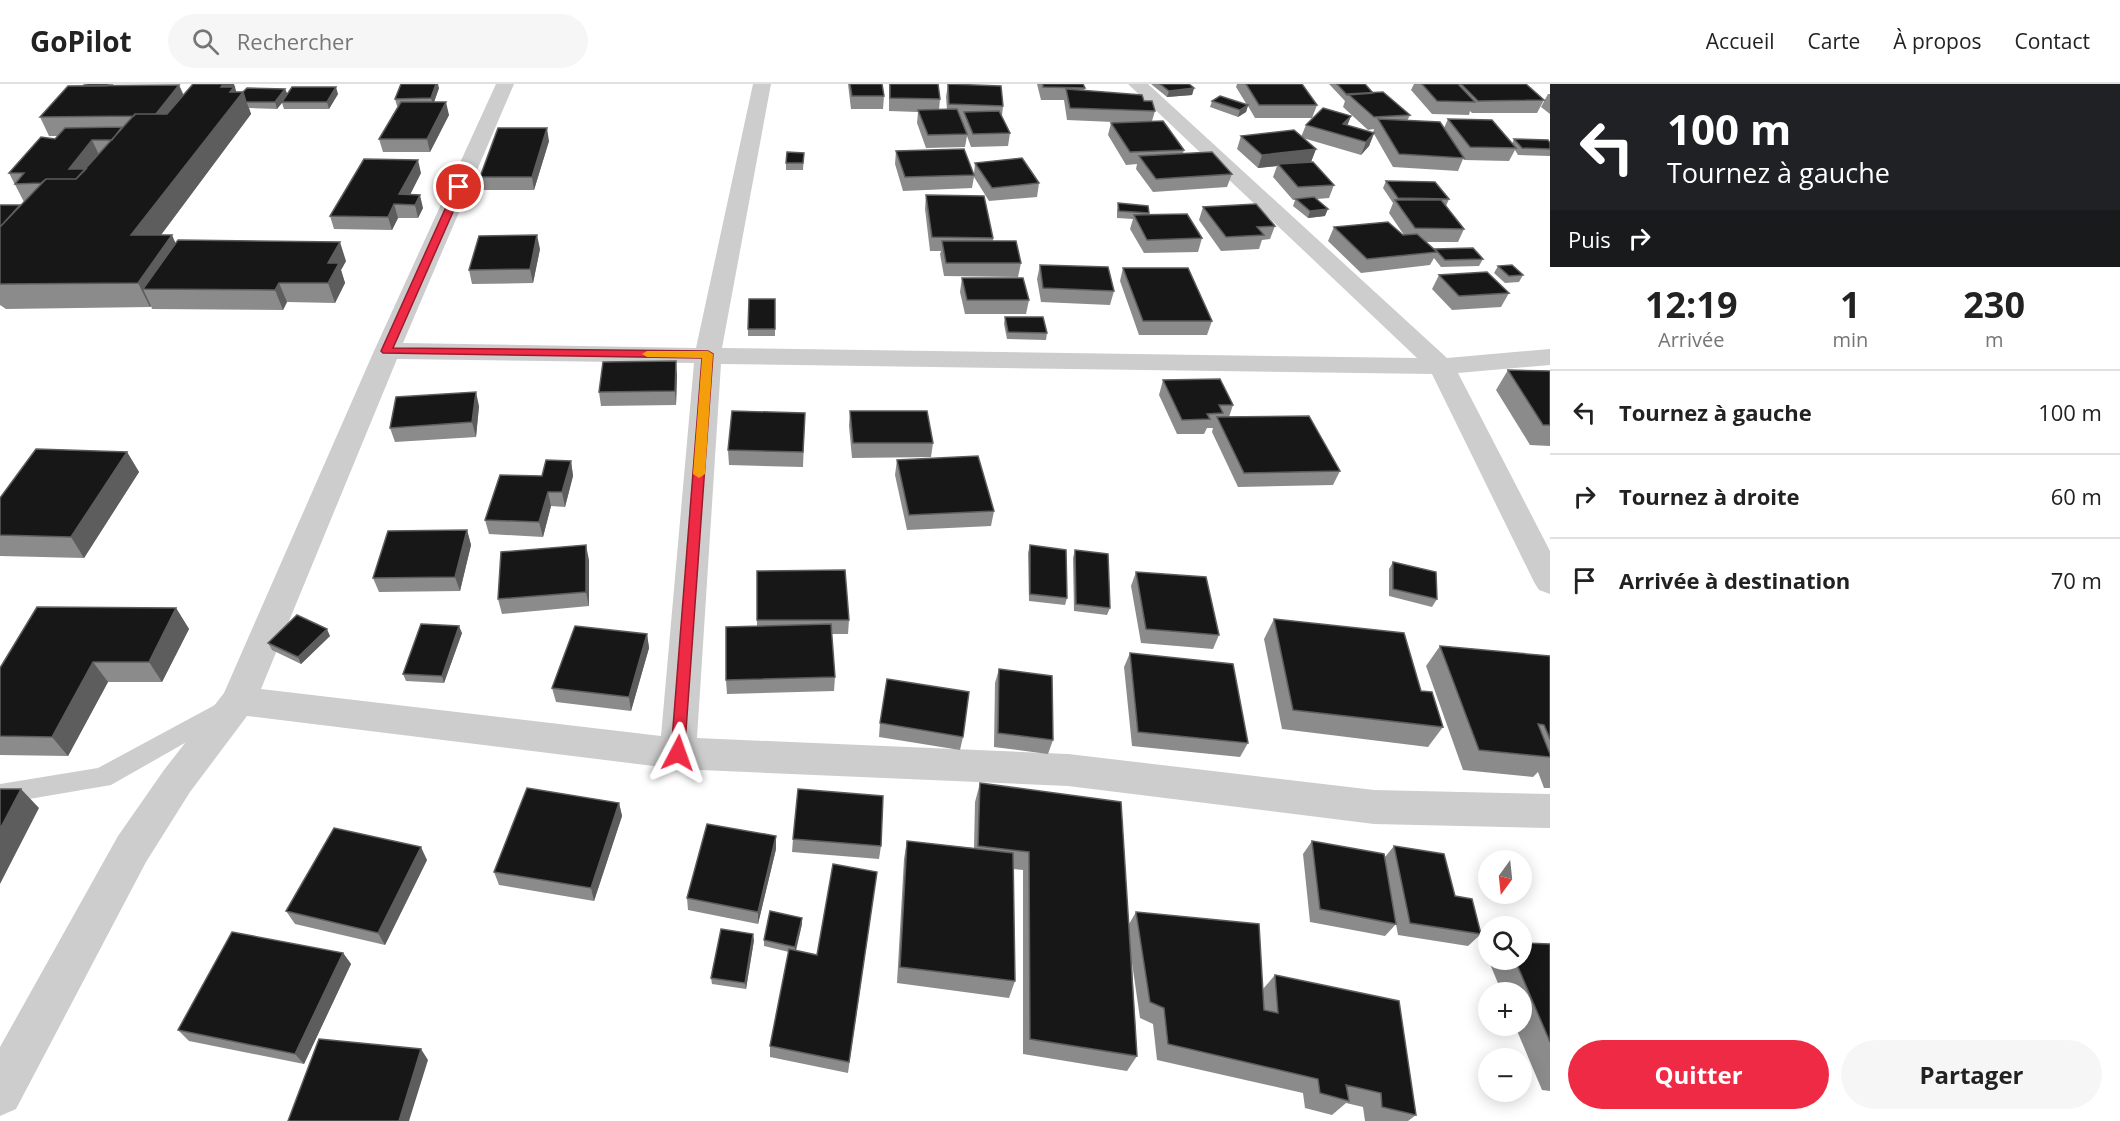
<!DOCTYPE html>
<html lang="fr">
<head>
<meta charset="utf-8">
<style>
	:root { --surface:#fff; --page:#f6f6f6; --text:#222; --muted:#767676; --line:#e0e0e0; --accent:#ef2a44 }
	body { margin:0; font-family:"Open Sans",sans-serif; background:var(--page); color:var(--text); height:100vh; display:flex; flex-direction:column; font-size:22px; white-space:nowrap }
	* { box-sizing:border-box; margin:0 }
	p { font-size:20px; color:var(--muted) }
	.icon { flex:none; width:33px; height:33px; fill:none; stroke:currentColor; stroke-width:2; stroke-linecap:round; stroke-linejoin:round }
	.map { position:relative; flex:1; overflow:hidden }
	.side { display:flex; flex-direction:column; background:var(--surface); width:570px }
	.side>* { flex:none }
	.top-card { background:#202124; color:#fff; overflow:hidden }
	.needle { width:39px; rotate:195deg }
	.fabs { position:absolute; left:1478px; top:766px; display:grid; gap:12px }
	.fabs a { display:grid; place-items:center; width:54px; height:54px; border-radius:50%; background:var(--surface); box-shadow:0 3px 15px #0003; font-size:30px }
	.pin { position:absolute; display:grid; place-items:center; width:51px; height:51px; color:#fff; margin:-26px; border:3px solid #fff; border-radius:50%; box-shadow:0 2px 6px #0007 }
	.me { position:absolute; width:66px; margin:-33px; rotate:4deg; stroke-linejoin:round; filter:drop-shadow(0 0 4px #0008) }
	.turn { display:flex; align-items:center; gap:21px; height:126px; padding:0 18px; font-size:27px }
	.turn .icon { width:78px; height:78px; stroke-width:2.5 }
	.turn b { display:block; font-size:42px; line-height:51px }
	.then { display:flex; align-items:center; height:57px; padding:0 18px; background:#0003; gap:12px; font-size:22px }
	.eta { display:flex; justify-content:space-evenly; align-items:center; height:102px; text-align:center }
	.eta b { font-size:36px; font-weight:700; line-height:42px }
	.cta { display:flex; gap:12px; margin-top:auto; padding:12px 18px }
	.cta a { flex:1; height:69px; border-radius:36px; background:var(--accent); color:#fff; font-size:24px; font-weight:700; line-height:69px; text-align:center }
	.cta a+a { background:var(--page); color:var(--text) }
	ul { padding:0; list-style:none }
	li { display:flex; align-items:center; gap:18px; height:84px; padding:0 18px; border-top:2px solid var(--line) }
	li div { flex:1 }
	li b { display:block; font-size:22px }
	li em { font-style:normal }
	header { display:flex; align-items:center; gap:36px; box-sizing:border-box; height:84px; padding:0 30px; background:var(--surface); border-bottom:2px solid var(--line) }
	header strong { font-size:28px }
	nav { display:flex; gap:33px; margin-inline-start:auto; font-size:21px }
	.search { width:420px; height:54px; background:var(--page); display:flex; align-items:center; gap:15px; box-sizing:border-box; padding:0 21px; border-radius:33px; color:var(--muted); font-size:22px }
	main { display:flex; flex:1; min-height:0 }
	.map>svg:first-child { display:block }
</style>
</head>
<body>
<header>
<strong>GoPilot</strong>
<div class="search"><svg class="icon" aria-label="search" viewBox="0 0 24 24"><circle cx="10" cy="10" r="6"/><path d="M15 15l6 6"/></svg>Rechercher</div>
<nav><a>Accueil</a><a>Carte</a><a>À propos</a><a>Contact</a></nav>
</header>
<main>
<div class="map">
<svg width="1550" height="1037" viewBox="0 0 1550 1037">
	<rect width="100%" height="100%" fill="#fff"/>
	<g fill="none" stroke-linecap="round" stroke-linejoin="round">
		<!-- service -->
		<path fill="#cdcdcd" fill-rule="evenodd" d="M226,615L234,617L237,624L234,631L111,701L0,720V700L98,684Z"/>
		<!-- minor -->
		<path fill="#cdcdcd" fill-rule="evenodd" d="M496,0H514L403,259L696,264L753,0H771L722,264L1417,274L1128,0H1148L1447,274L1550,265V281L1458,289L1550,467V510L1539,506L1534,498L1432,290L721,280L697,654L1068,670L1374,706L1550,710V744L1374,740L1068,702L678,685L247,632L190,708L146,778L16,1025L0,1032V963L118,752L164,686L224,609L374,267ZM397,275L694,279L661,652L261,605Z"/>
	</g>
	<!-- wall -->
	<path fill="#8b8b8b" d="M83,0H113L114,2L179,1L184,11L285,5L287,10H338L329,25H284L282,19L277,25L249,24L251,30L161,151L176,159L346,177L341,186L345,199L335,219L287,218L283,226L152,225L151,222L150,223L6,225L0,221V121L20,122L24,118L9,89L55,55L58,52H49L40,33L84,2Z
		M848,0H882L884,12L883,25H851Z
		M889,0H938L940,15L939,26H947L946,13L948,0L1003,22L1002,32L1010,49L1008,62L971,63L967,52L965,63L926,64L917,39L918,28L889,27Z
		M1037,0H1083L1085,4L1084,7L1144,17L1155,27L1152,37L1184,66L1183,69L1232,90L1227,103L1153,108L1136,85L1137,80L1126,81L1108,51L1111,39L1113,38L1067,36L1064,16H1041Z
		M1151,0H1189L1194,4L1192,11L1167,13Z
		M1237,0H1302L1317,21L1312,34H1255L1248,22L1246,28L1238,33L1210,23L1212,17L1247,21L1236,3Z
		M1329,0H1365L1373,9L1410,31L1407,37L1444,44L1448,35L1512,60L1514,55L1550,59V72L1518,71L1515,66L1509,77L1464,76L1463,75L1458,87L1393,83L1374,50L1369,62L1361,71L1303,54L1316,65L1311,78L1334,101L1329,114L1317,115L1325,132L1308,134L1293,122L1295,116H1293L1273,93L1277,82L1258,84L1237,65L1241,52L1301,53L1306,41L1351,32L1347,41L1373,49L1374,45L1368,46L1343,23L1345,17Z
		M1414,0H1526L1544,16L1537,29H1472L1470,27L1469,31L1432,30L1411,6Z
		M439,4L434,18L449,31L430,68H383L379,55L398,22H397L395,15Z
		M1548,10H1550V30L1541,23Z
		M549,57L534,106H483L480,93Z
		M896,67L974,90L975,79L1039,99L1037,113L989,117L974,93L972,104L903,107L895,80Z
		M804,69L803,86H786V79Z
		M421,89L410,110L423,124L418,134H398L392,146L334,145L330,132Z
		M1386,97L1449,115L1446,122L1464,145L1458,158H1426L1435,166V165L1483,175L1479,182L1441,183L1434,174L1430,181L1361,189L1328,157L1334,143L1404,151L1389,129L1393,119L1383,104Z
		M926,111L993,154V157L1021,179L1018,193L944,192L940,170L941,167H930L925,125Z
		M1118,119L1149,129L1148,131L1202,154L1198,168L1144,169L1130,145L1133,135L1117,134V126Z
		M1203,123L1275,142L1270,155L1262,156L1259,165L1221,167L1199,136Z
		M540,165L533,199L472,200L469,186Z
		M1040,181L1114,207L1110,221L1041,218L1037,195Z
		M1498,182L1523,191L1519,198L1505,199L1494,189Z
		M1123,184L1212,237L1207,251H1139L1120,197Z
		M1439,191L1509,209L1501,223L1452,226L1432,205Z
		M962,194L1029,216L1026,230H965L960,208Z
		M775,215V252H748V245Z
		M1005,233L1047,249L1046,256L1007,255L1004,240Z
		M1508,286L1550,287V362L1530,361L1496,306Z
		M677,291L676,321L601,322L599,308Z
		M1163,296L1233,321L1229,333L1340,387L1333,401L1238,403L1212,348L1213,344H1207L1204,350H1177L1159,311Z
		M479,322L476,353L395,358L390,344Z
		M850,327L933,359L931,373L852,374L849,342Z
		M805,329L803,383L729,381L728,366Z
		M127,368L139,388L84,474L0,472V414Z
		M897,376L994,427L991,442L907,446L895,391Z
		M571,377L573,392L565,423L551,422L543,453L489,450L485,436L542,392Z
		M467,446L471,461L460,507L379,508L373,494Z
		M1030,461L1067,514L1065,521L1029,517L1028,469Z
		M1075,466L1110,524L1107,531L1074,527L1073,474Z
		M589,476V522L502,530L498,515Z
		M1393,478L1437,515L1432,523L1389,512V485Z
		M757,487L849,536L848,550H831L835,593L834,607L727,610L726,596L757,542Z
		M1136,488L1219,551L1213,565L1141,559L1131,502Z
		M176,524L189,545L162,598H108L68,672L0,671V584Z
		M1274,535L1421,607L1443,643L1428,663L1282,645L1264,555Z
		M462,549L444,599L406,597L403,590Z
		M647,550L649,564L631,627L556,618L552,604Z
		M330,552L301,580L272,566L268,559Z
		M1440,562L1550,572V704H1544L1538,688L1533,693L1463,686L1426,582Z
		M1130,569L1248,659L1240,673L1132,662L1124,583Z
		M999,585L1053,656L1048,670L994,663L995,599Z
		M880,639L963,653L960,666L879,653Z
		M980,699L1129,840L1136,828L1263,905L1275,891L1416,1031L1408,1037H1365L1363,1023L1346,1019L1332,1031L1305,1024L1303,1009L1157,976L1153,940L1140,934L1132,879L1137,972L1127,987L1023,970V786L1013,785L1015,897L1009,914L897,899L904,775L907,757L974,764L975,718Z
		M619,719L622,732L594,817L499,801L494,788Z
		M793,755L881,762L879,775L792,768Z
		M1312,757L1385,773L1394,762L1455,812L1481,850L1468,862L1398,851L1396,840L1385,852L1310,838L1303,770Z
		M776,765L758,840L688,826L687,814Z
		M427,776L385,861L295,840L286,827Z
		M877,788L848,989L770,973V962L789,868L764,862V856L802,840L796,867L817,871Z
		M754,856L746,905L712,900L711,894Z
		M1550,860V1007L1542,1006L1515,942H1521V909H1502L1488,875L1521,876Z
		M343,869L351,880L304,980L189,957L178,946Z"/>
	<!-- shaded-wall -->
	<path fill="#5d5d5d" d="M223,0H234L238,13L243,8L251,30L143,175L131,151Z
		M436,0H438L439,4L433,21L431,14Z
		M179,1L186,19L163,50L155,32Z
		M336,3L338,10L329,25L327,18Z
		M1194,4L1192,11L1167,13L1169,7Z
		M285,5L288,11L277,25L275,18Z
		M446,18L449,31L430,68L427,55Z
		M1248,21L1246,28L1238,33L1240,26Z
		M1351,32L1346,45L1343,40Z
		M547,44L549,57L534,106L532,93Z
		M1374,49L1369,62L1361,71L1366,58Z
		M92,56L101,75L86,118L69,85Z
		M1316,65L1311,78L1278,80L1277,82L1258,84L1262,71Z
		M418,76L421,89L405,121L399,110Z
		M420,111L423,124L418,134L415,121Z
		M394,120L398,134L392,146L388,133Z
		M1328,125L1325,132L1308,134L1310,127Z
		M172,151L183,176L143,205L151,222L150,223L138,199Z
		M537,151L540,165L533,199L530,185Z
		M340,158L346,177L341,186L345,199L335,219L328,199V179Z
		M279,199L287,218L283,226L275,206Z
		M676,277L677,291L676,321L675,307Z
		M476,308L479,322L476,353L472,338Z
		M127,368L139,388L84,474L71,453Z
		M571,377L573,392L565,423L562,408Z
		M548,408L551,422L543,453L539,438Z
		M467,446L471,461L460,507L455,493Z
		M586,461L589,476V522L586,508Z
		M176,524L189,545L162,598L149,578Z
		M459,542L462,549L444,599L442,592Z
		M327,545L330,552L301,580L298,573Z
		M647,550L649,564L631,627L629,613Z
		M93,578L108,598L68,672L52,653Z
		M21,705L39,724L0,800V745Z
		M619,719L622,732L594,817L591,804Z
		M776,752V765L758,840V828Z
		M421,763L427,776L385,861L378,849Z
		M802,834V840L795,869V863Z
		M753,850L754,856L746,905L745,899Z
		M343,869L351,880L304,980L295,970Z
		M421,965L428,976L409,1037H399Z"/>
	<!-- building -->
	<path fill="#171717" stroke="#5d5d5d" stroke-width="1.5" d="M86,0H108L107,2H89Z
		M193,0H223L221,3H234L230,8H243L131,151H172L138,199L0,200V143L46,95H76L135,30H167Z
		M401,0H436L431,14L395,15Z
		M850,0H882L884,12H852Z
		M890,0H938L940,15L890,14Z
		M948,0L1001,2L1003,22L949,20Z
		M1043,0H1083L1085,4L1043,3Z
		M1160,0H1189L1194,4L1169,7Z
		M1246,0H1302L1317,21H1259Z
		M1337,0H1365L1373,9L1347,11Z
		M1422,0H1458L1475,18L1437,17Z
		M1461,0H1526L1544,16L1478,17Z
		M179,1L156,30H135L134,32L40,33L68,2Z
		M292,3H336L327,18H282Z
		M247,4L285,5L275,18H246L243,8Z
		M1066,5L1142,11L1144,17H1152L1155,27L1070,24Z
		M1383,8L1410,31L1374,33L1348,10Z
		M1220,12L1248,21L1240,26L1212,17Z
		M401,18H446L427,55H379Z
		M1323,24L1351,32L1343,40L1374,49L1366,58L1306,41Z
		M957,25L967,50L928,51L918,26Z
		M999,27L1010,49L973,50L964,28Z
		M1378,35L1440,38L1464,74L1399,70Z
		M1448,35L1492,36L1516,64L1470,63Z
		M1163,37L1184,66L1130,68L1111,39Z
		M122,43L112,56H92L69,85H86L76,95H46L41,99L15,100L24,89H9L41,53L55,55L65,44Z
		M498,44H547L532,93H480Z
		M1294,46L1316,65L1262,71L1241,52Z
		M1514,55L1548,56L1550,59V65L1522,64Z
		M964,65L974,91L905,93L896,67Z
		M787,68L804,69L803,79H786Z
		M1212,68L1232,90L1156,95L1139,72Z
		M1022,74L1039,99L992,104L975,79Z
		M364,75L418,76L399,110L420,111L415,121L394,120L388,133L330,132Z
		M1313,78L1334,101L1298,103L1278,80Z
		M1386,97L1435,98L1449,115L1398,114Z
		M926,111L984,112L993,154L932,153Z
		M1314,113L1328,125L1310,127L1296,115Z
		M1395,116H1441L1464,145L1415,144Z
		M1118,119L1148,122L1149,129L1119,127Z
		M1256,120L1275,142L1257,143L1264,151L1226,153L1203,123Z
		M0,121H20L0,143Z
		M1187,130L1202,154L1147,156L1134,131Z
		M1388,138L1403,151L1417,150L1437,168L1367,175L1334,143Z
		M537,151L530,185L469,186L479,152Z
		M178,156L340,158L328,179H339L328,199H279L275,206L143,205Z
		M942,157H1016L1021,179H946Z
		M1473,164L1483,175L1445,176L1435,165Z
		M1040,181L1108,183L1114,207L1043,204Z
		M1512,181L1523,191L1509,192L1498,182Z
		M1123,184H1188L1212,237H1143Z
		M1487,188L1509,209L1459,212L1439,191Z
		M962,194H1023L1029,216H967Z
		M749,215H775V245H748Z
		M1005,233H1043L1047,249L1008,248Z
		M676,277L675,307L599,308L603,278Z
		M1508,286L1550,287V341H1543Z
		M1220,295L1233,321H1219L1223,329L1207,330L1210,335L1182,336L1163,296Z
		M476,308L472,338L390,344L396,313Z
		M732,327L805,329L803,368L728,366Z
		M850,327H927L933,359H853Z
		M1309,332L1340,387L1244,389L1217,333Z
		M36,365L127,368L71,453L0,451V414Z
		M978,372L994,427L909,431L897,376Z
		M546,376L571,377L562,408H548L539,438L485,436L500,391L542,392Z
		M467,446L455,493L373,494L388,447Z
		M586,461V508L498,515L501,468Z
		M1030,461L1066,466L1067,514L1030,510Z
		M1075,466L1108,470L1110,524L1076,520Z
		M1393,478L1436,488L1437,515L1393,505Z
		M845,486L849,536H757V487Z
		M1136,488L1206,493L1219,551L1146,545Z
		M37,523L176,524L149,578H93L52,653L0,652V584Z
		M297,531L327,545L298,573L268,559Z
		M1274,535L1404,549L1421,607L1432,608L1443,643L1293,626Z
		M421,540L459,542L442,592L403,590Z
		M831,540L835,593L726,596V543Z
		M575,542L647,550L629,613L552,604Z
		M1440,562L1550,572V655L1544,641L1538,640L1550,670V673L1479,666Z
		M1130,569L1233,580L1248,659L1138,648Z
		M999,585L1052,592L1053,656L998,649Z
		M887,595L969,608L963,653L880,639Z
		M980,699L1121,718L1137,972L1030,955L1029,768L978,762Z
		M527,704L619,719L591,804L494,788Z
		M0,705H21L0,745Z
		M798,705L883,712L881,762L793,755Z
		M707,740L776,752L758,828L687,814Z
		M334,744L421,763L378,849L286,827Z
		M907,757L1013,769L1015,897L900,883Z
		M1312,757L1384,770L1396,840L1320,825Z
		M1394,762L1444,770L1455,812L1472,815L1481,850L1410,839Z
		M833,780L877,788L849,978L770,962L789,865L817,871Z
		M770,827L802,834L795,863L764,856Z
		M1136,828L1259,840L1264,926L1278,929L1275,891L1399,917L1416,1031L1382,1023L1381,1009L1346,1001L1349,1017L1320,1009L1318,995L1168,960L1164,924L1150,918Z
		M721,845L753,850L745,899L711,894Z
		M232,848L343,869L295,970L178,946Z
		M1521,859L1550,860V958L1515,876H1521Z
		M319,955L421,965L399,1037H288Z"/>
	<!-- route -->
	<path fill="#ef2a44" stroke="#9b1b2c" stroke-width="1.5" d="M459,100L464,103L393,264L708,267L713,270L684,674L678,676L671,669L702,274L383,269L381,267L455,103Z"/>
	<!-- slow -->
	<path fill="#f59e0b" d="M708,267L713,270L705,390L699,394L693,390L702,274L647,273L642,270L647,267Z"/>
</svg>
<div class="fabs">
<a><svg class="needle" viewBox="-14 -14 28 28"><path d="M0-13l5 13h-10z" fill="#e53935"/><path d="M0 13l5-13h-10z" fill="#767676"/></svg></a>
<a><svg class="icon" aria-label="search" viewBox="0 0 24 24"><circle cx="10" cy="10" r="6"/><path d="M15 15l6 6"/></svg></a>
<a>+</a>
<a>−</a>
</div>
<div class="pin" style="left:459px;top:103px;background:#d93025"><svg class="icon" aria-label="arrive" viewBox="0 0 24 24"><path d="M6 21V4h12l-3 4 3 4H6"/></svg></div>
<svg class="me" style="left:678px;top:669px" viewBox="-20 -20 40 40"><path d="M0-17L14 15 0 8-14 15z" fill="#ef2a44" stroke="#fff" stroke-width="4"/></svg>
</div>
<section class="side">
<div class="top-card">
<div class="turn"><svg class="icon" aria-label="left" viewBox="0 0 24 24"><path d="M17 20v-9H6M10 6l-5 5 5 5"/></svg><div><b>100 m</b>Tournez à gauche</div></div>
<div class="then">Puis<svg class="icon" aria-label="right" viewBox="0 0 24 24"><path d="M7 20v-9h11M14 6l5 5-5 5"/></svg></div>
</div>
<div class="eta">
<div><b>12:19</b><p>Arrivée</p></div>
<div><b>1</b><p>min</p></div>
<div><b>230</b><p>m</p></div>
</div>
<ul>
<li><svg class="icon" aria-label="left" viewBox="0 0 24 24"><path d="M17 20v-9H6M10 6l-5 5 5 5"/></svg><div><b>Tournez à gauche</b></div><em>100 m</em></li>
<li><svg class="icon" aria-label="right" viewBox="0 0 24 24"><path d="M7 20v-9h11M14 6l5 5-5 5"/></svg><div><b>Tournez à droite</b></div><em>60 m</em></li>
<li><svg class="icon" aria-label="arrive" viewBox="0 0 24 24"><path d="M6 21V4h12l-3 4 3 4H6"/></svg><div><b>Arrivée à destination</b></div><em>70 m</em></li>
</ul>
<div class="cta"><a>Quitter</a><a>Partager</a></div>
</section>
</main>
</body>
</html>
